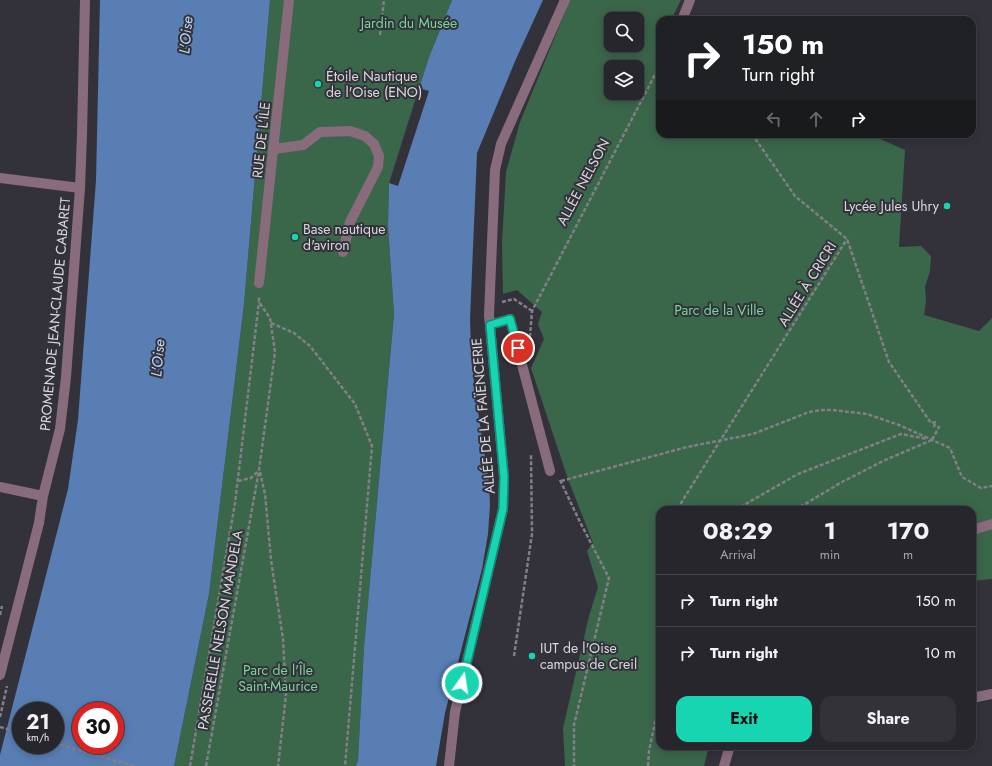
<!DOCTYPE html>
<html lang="en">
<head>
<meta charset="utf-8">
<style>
	:root { --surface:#26262c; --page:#323238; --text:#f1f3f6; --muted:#a4a5a9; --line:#424348; --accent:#18d5b2 }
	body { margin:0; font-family:Jost,sans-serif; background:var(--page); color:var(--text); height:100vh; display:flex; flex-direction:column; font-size:15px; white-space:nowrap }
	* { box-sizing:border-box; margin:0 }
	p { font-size:13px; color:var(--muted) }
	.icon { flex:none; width:22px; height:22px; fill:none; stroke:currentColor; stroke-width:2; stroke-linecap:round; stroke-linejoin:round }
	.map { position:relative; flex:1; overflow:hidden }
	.side { position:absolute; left:656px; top:506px; width:320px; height:244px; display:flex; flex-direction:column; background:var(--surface); border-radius:12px; box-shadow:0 2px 10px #0003,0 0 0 1px var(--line) }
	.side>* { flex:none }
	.guide { position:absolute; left:656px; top:16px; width:320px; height:122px; border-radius:12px; box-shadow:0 2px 10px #0003,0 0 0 1px var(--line); background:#202124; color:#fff; overflow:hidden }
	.fabs { position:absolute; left:604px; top:12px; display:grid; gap:8px }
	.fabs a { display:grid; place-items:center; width:40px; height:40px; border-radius:8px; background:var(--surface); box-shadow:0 2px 10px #0003,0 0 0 1px var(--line); font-size:20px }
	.speed { position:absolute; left:12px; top:702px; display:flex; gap:8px; font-size:20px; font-weight:700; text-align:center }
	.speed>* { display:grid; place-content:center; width:52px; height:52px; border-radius:50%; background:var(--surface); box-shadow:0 2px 10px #0003,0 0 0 1px var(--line); line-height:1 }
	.speed small { font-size:10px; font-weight:400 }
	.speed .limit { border:6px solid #d22; background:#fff; color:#111 }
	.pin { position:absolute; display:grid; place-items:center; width:34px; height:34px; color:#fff; margin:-17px; border:2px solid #fff; border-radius:50%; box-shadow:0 1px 4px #0007 }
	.me { position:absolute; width:44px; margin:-22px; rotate:13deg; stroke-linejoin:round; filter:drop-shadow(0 0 3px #0008) }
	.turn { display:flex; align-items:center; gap:14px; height:84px; padding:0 20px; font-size:18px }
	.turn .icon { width:52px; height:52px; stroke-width:2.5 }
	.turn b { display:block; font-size:28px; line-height:34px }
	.lanes { display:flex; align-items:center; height:38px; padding:0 20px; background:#0003; justify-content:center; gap:20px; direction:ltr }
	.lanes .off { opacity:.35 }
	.eta { display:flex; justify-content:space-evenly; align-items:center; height:68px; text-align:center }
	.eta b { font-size:24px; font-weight:700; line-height:28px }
	.primary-button { display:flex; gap:8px; margin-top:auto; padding:8px 20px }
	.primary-button a { flex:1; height:46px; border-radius:12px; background:var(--accent); color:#111; font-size:16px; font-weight:700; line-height:46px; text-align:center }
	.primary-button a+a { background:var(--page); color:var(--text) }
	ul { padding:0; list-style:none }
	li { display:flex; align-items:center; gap:12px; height:52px; padding:0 20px; border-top:1px solid var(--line) }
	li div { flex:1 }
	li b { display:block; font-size:15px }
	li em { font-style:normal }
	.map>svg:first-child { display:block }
</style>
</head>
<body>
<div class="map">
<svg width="992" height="766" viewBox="0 0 992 766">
	<rect width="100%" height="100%" fill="#33323b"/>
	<!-- green -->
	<path fill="#3a664a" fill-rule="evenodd" d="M270,0H452L429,57L389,183L388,226L394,314L364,647L358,760L356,766H174L209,594L244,304Z
		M570,0H681L671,20H660V134H869L905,150L899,247L921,246L931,256L930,271L925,287L926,301L924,315L979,331L992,318V579L972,581V510H660V746H709L704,766H565L563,728L589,616L598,587L587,551L593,543L568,479L531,368L544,339L538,324L542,312L517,290L503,294L502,242L506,172L520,122ZM611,19H637V45H611ZM611,67H637V93H611Z"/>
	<!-- water -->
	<path fill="#587eb4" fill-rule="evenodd" d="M100,0H270L244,304L209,594L174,766H0V755L68,489L78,420L96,180ZM21,711H55V745H21ZM81,711H115V745H81Z
		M452,0H543L516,59L477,153L470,319L471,351L475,392L489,483L490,505L488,534L482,569L445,713L436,766H356L358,760L364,647L394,314L388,226L389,183L429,57Z"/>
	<!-- pier -->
	<path fill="#33323b" d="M419,88L429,91L398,186L389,183Z"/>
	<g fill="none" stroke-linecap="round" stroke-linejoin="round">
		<!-- path -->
		<path stroke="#808087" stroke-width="2.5" stroke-dasharray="4 2" stroke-linecap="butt" d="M380,35L384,0
			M752,134L795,196L847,239L889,362L931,423L936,422L934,426L939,427L932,440
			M502,302L514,299L532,311
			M271,323L294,333L310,346L355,404L372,446L345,766
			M530,337L532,311L660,65
			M260,472L265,494L271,560L283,639L286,695L278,766
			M560,480L580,522L609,578L574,725V766
			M238,481L251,478L259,470
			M561,481L687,447L753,434L809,412L822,410H832L867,414L899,425L950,448L962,477L981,488L992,486
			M685,510L693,506L697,510
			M735,510L798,474L901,434L927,439
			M795,510L842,482L883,461L932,440
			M0,615L2,606
			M514,656L532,534L531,455
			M0,717L7,686
			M0,727L21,733
			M55,743L134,766
			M190,766L235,503L259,302
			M206,766L259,470L275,352L270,318L259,302V296
			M648,766L649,751L660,699"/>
		<!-- minor -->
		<path stroke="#896c7c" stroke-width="10" d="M682,20L690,0
			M274,149L303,145L320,132L350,131L365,136L374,144L379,156L378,167L350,222L343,252
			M0,178L80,188
			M259,283L289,0
			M490,325L510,319L550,471
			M0,487L43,496
			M972,530L992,524
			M0,675L39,523L43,496L60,429L66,377L80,188L82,135L85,0
			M972,698L992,694
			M449,766L455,712L503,509L504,477L489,315L495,170L501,144L565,0
			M724,766L730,746"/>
		<!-- path-bridge -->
		<path stroke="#808087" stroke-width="2.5" stroke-dasharray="4 2" stroke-linecap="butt" d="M682,510L681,503L847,239"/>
	</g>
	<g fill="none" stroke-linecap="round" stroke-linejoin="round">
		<!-- route casing -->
		<g stroke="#108a74" stroke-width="10">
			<path id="route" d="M462,683L503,509L504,477L490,325L510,319L518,348"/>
		</g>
		<!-- route -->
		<use href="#route" stroke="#18d5b2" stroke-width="7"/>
	</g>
	<!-- markers -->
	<g fill="#18d5b2" stroke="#33323b" stroke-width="1.5">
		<circle cx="318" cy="84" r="4"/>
		<circle cx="947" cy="206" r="4"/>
		<circle cx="295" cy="237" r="4"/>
		<circle cx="532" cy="656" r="4"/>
	</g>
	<g text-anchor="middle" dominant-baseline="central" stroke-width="4" stroke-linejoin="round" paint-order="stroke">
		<!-- park labels -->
		<g font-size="14" fill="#78d69a" stroke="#33323b">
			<text x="409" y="23">Jardin du Musée</text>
			<text x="719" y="310">Parc de la Ville</text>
			<text x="278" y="670">Parc de l'Île<tspan x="278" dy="16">Saint-Maurice</tspan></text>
		</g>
		<!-- poi labels -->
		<g font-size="14" fill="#d8d8dd" stroke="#33323b" text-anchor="start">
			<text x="326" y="76">Étoile Nautique<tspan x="326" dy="16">de l'Oise (ENO)</tspan></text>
			<text x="939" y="206" text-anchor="end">Lycée Jules Uhry</text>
			<text x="303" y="229">Base nautique<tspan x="303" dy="16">d'aviron</tspan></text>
			<text x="540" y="648">IUT de l'Oise<tspan x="540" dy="16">campus de Creil</tspan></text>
		</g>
		<!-- street labels -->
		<g font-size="14" fill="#d8d8dd" stroke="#33323b">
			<text transform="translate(261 140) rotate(-84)">RUE DE L'ÎLE</text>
			<text transform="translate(583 182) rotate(-62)">ALLÉE NELSON</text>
			<text transform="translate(807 284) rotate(-58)">ALLÉE À CRICRI</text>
			<text transform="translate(55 314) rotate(-85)">PROMENADE JEAN-CLAUDE CABARET</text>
			<text transform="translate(483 416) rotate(-95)">ALLÉE DE LA FAÏENCERIE</text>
			<text transform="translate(220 630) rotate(-80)">PASSERELLE NELSON MANDELA</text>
		</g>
		<!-- water labels -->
		<g font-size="15" font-style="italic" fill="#bfd5f4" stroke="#33323b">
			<text transform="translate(186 35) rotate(-85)">L'Oise</text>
			<text transform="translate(158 358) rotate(-85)">L'Oise</text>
		</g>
	</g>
</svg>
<div class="fabs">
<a><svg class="icon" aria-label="search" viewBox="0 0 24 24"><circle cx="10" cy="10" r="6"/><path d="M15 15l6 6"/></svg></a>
<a><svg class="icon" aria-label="layers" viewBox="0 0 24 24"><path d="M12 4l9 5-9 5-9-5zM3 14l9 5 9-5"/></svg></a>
</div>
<div class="speed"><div>21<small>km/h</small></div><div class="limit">30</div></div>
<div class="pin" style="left:518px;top:348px;background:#d93025"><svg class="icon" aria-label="arrive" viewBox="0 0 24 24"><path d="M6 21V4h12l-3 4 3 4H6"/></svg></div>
<svg class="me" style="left:462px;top:683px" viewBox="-20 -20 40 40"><circle r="17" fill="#18d5b2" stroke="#fff" stroke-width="3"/><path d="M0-11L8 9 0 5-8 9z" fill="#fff"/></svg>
<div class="guide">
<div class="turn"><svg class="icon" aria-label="right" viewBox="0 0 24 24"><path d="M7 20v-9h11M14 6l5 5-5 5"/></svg><div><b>150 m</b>Turn right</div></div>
<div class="lanes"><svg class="icon off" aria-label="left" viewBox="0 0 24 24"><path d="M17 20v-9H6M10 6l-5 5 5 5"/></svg><svg class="icon off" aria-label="ahead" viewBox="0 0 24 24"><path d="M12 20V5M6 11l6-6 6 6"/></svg><svg class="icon" aria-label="right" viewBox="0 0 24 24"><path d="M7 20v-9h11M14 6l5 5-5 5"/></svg></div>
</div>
<section class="side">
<div class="eta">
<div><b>08:29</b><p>Arrival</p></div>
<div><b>1</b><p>min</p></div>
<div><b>170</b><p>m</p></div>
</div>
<ul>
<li><svg class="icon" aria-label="right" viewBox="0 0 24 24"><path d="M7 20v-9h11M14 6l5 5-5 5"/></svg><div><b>Turn right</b></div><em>150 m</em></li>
<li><svg class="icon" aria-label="right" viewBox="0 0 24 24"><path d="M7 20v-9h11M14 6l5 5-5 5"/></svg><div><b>Turn right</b></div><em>10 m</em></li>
</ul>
<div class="primary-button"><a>Exit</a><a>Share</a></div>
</section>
</div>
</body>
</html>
